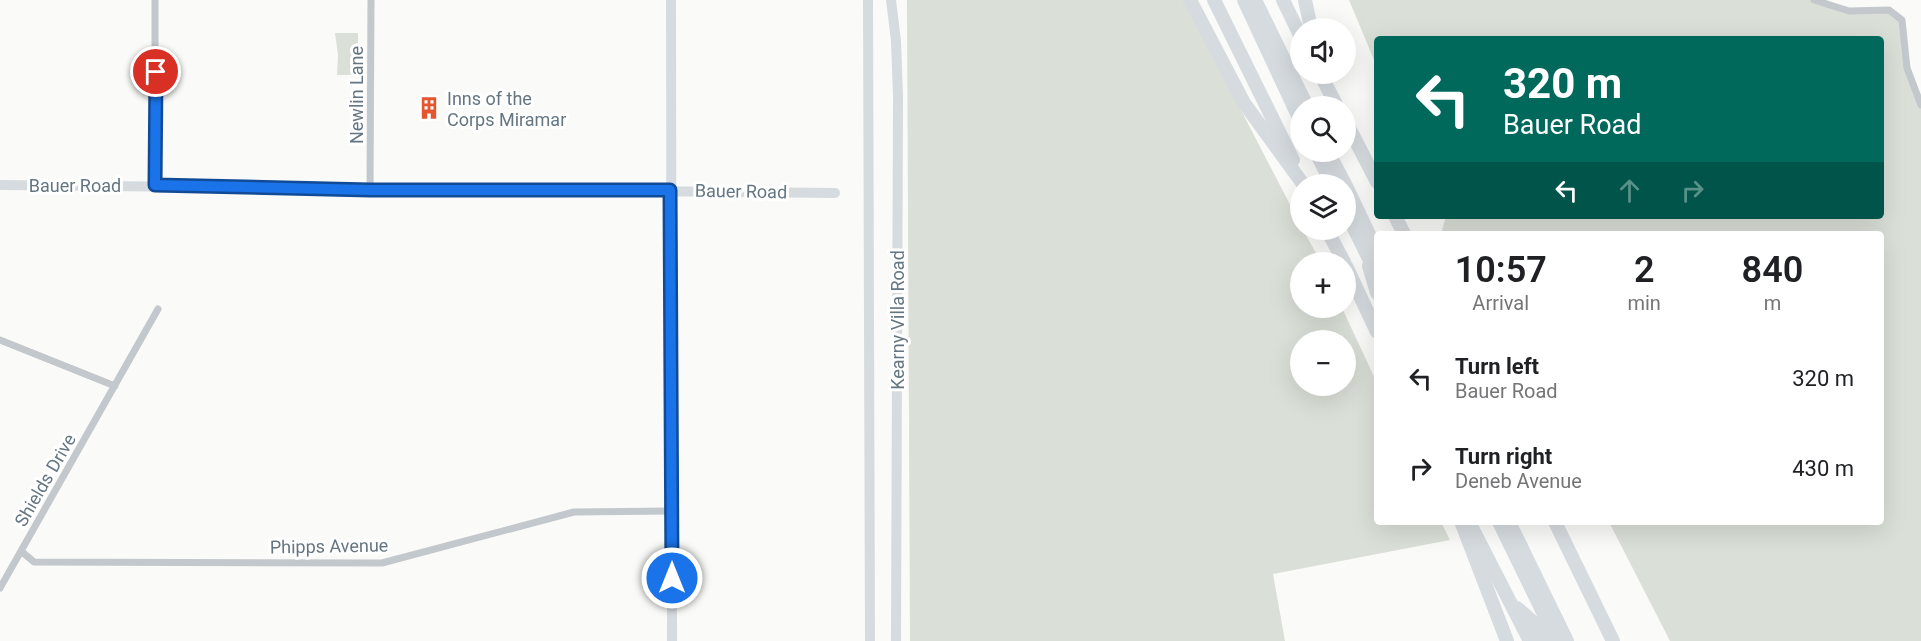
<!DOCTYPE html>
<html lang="en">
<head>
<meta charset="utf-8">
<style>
	:root { --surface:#fff; --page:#f6f6f6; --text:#202124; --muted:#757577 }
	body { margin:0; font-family:Roboto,sans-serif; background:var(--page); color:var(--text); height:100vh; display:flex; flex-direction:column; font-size:22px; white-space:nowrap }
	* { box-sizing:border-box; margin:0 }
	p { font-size:20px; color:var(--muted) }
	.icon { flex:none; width:33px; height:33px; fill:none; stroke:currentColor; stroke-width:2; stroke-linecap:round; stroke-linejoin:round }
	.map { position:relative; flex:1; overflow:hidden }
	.drawer { position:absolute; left:1374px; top:231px; width:510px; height:294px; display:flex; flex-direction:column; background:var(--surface); border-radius:6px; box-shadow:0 6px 24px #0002 }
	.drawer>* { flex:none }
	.hud { position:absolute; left:1374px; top:36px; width:510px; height:183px; border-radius:6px; box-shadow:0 6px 24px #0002; background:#00695c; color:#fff; overflow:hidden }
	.buttons { position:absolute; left:1290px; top:18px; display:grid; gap:12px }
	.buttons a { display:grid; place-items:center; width:66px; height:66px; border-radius:50%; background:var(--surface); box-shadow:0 6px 24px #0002; font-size:30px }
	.pin { position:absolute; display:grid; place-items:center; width:51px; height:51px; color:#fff; margin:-26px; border:3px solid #fff; border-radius:50%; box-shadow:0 2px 6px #0007 }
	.me { position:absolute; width:66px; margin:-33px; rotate:0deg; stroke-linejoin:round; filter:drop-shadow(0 0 4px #0008) }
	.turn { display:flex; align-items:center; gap:21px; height:126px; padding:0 30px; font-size:27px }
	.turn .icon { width:78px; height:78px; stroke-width:2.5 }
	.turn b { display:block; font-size:42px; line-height:51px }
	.lanes { display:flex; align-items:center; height:57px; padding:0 30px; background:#0003; justify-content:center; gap:30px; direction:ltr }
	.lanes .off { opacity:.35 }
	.eta { display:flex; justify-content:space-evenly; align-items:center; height:102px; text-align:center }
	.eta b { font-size:36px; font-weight:600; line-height:42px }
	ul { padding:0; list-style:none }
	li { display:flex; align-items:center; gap:18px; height:90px; padding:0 30px }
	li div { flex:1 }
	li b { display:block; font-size:22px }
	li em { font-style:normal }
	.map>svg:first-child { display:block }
</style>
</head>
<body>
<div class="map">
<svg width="1921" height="641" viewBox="0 0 1921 641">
	<rect width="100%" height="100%" fill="#fafaf8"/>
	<!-- green -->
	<path fill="#dadfd7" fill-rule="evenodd" d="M907,0H1184L1300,224V230H1303L1321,262H1300V308H1342L1377,383V522H1441L1450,540L1273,574L1285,641H910ZM1300,340H1346V386H1300Z
		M1349,0H1814L1849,11L1889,10L1902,20L1907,68L1921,105V641H1670L1609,522H1881V234H1441L1446,216H1881V39H1377V67Z
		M335,33H358V67L354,69L353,75H337L338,55Z"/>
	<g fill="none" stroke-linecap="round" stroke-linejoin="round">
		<!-- street -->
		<path stroke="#c3c8cc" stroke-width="7" d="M1814,0L1849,11L1889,10L1902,20L1907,68L1921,105
			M155,185V0
			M370,190L371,0
			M0,340L115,386
			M21,551L34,562L382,563L574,512L671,511
			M0,588L158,309"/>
		<!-- secondary -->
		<path stroke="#d6dbdf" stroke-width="10" d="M671,0L672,641
			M0,185L835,193"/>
		<!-- primary -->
		<path stroke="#d6dbdf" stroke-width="10" d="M868,0L870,641
			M891,0L896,41L898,96L896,641"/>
		<!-- highway -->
		<path stroke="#d6dbdf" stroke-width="14" d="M1190,0L1244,103L1303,184
			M1214,0L1293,160
			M1244,0L1300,120
			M1255,0L1307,106
			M1283,0L1300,35
			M1305,0L1311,28
			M1320,74L1337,106
			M1346,122L1377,182
			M1316,152L1332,184
			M1328,152L1345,184
			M1346,186L1377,251
			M1346,212L1377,275
			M1395,216L1404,234
			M1327,230L1344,262
			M1346,266L1377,332
			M1369,266L1377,293
			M1469,522L1530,641
			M1499,522L1557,641
			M1509,522L1567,641
			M1555,522L1613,641
			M1462,524L1507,641
			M1517,608L1533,622L1543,641"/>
	</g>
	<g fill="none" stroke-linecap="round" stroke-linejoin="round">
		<!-- route casing -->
		<g stroke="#114b97" stroke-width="15">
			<path id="route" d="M156,72L155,185L370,190H670L672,578"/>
		</g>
		<!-- route -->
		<use href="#route" stroke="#1a73e8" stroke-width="10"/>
	</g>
	<!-- icons -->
	<defs>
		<g id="building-bare" transform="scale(1.8)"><path d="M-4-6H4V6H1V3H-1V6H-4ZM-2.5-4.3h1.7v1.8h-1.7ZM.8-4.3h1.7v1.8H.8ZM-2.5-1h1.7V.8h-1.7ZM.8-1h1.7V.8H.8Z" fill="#e4572e" stroke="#fff" stroke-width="2.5" paint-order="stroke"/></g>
	</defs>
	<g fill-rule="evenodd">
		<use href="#building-bare" x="429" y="108"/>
	</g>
	<g text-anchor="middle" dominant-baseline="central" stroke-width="6" stroke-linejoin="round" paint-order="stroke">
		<!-- street labels -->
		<g font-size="18" fill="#657683" stroke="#fff">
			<text transform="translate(356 95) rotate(-90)">Newlin Lane</text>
			<text x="75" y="185">Bauer Road</text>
			<text transform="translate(741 191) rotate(1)">Bauer Road</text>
			<text transform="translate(897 320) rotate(-90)">Kearny Villa Road</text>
			<text transform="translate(45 480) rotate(-60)">Shields Drive</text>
			<text transform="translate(329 546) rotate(-1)">Phipps Avenue</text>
		</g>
		<!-- poi labels -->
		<g font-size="18" fill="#657683" stroke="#fff" text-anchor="start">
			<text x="447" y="98">Inns of the<tspan x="447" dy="21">Corps Miramar</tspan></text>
		</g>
	</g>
</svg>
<div class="buttons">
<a><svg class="icon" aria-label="sound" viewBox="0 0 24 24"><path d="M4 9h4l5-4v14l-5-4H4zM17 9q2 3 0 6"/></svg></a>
<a><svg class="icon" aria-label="search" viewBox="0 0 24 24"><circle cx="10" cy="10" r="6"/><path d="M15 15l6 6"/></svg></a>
<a><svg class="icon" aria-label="layers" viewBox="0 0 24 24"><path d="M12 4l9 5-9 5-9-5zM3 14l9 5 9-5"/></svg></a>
<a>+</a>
<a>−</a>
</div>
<div class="pin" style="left:156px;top:72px;background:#d93025"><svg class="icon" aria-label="arrive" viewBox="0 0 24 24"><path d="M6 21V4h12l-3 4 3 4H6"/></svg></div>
<svg class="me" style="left:672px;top:578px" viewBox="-20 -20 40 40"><circle r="17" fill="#1a73e8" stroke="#fff" stroke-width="3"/><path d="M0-11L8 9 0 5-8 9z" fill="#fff"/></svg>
<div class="hud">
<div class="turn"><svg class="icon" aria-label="left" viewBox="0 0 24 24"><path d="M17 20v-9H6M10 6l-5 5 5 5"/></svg><div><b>320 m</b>Bauer Road</div></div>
<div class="lanes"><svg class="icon" aria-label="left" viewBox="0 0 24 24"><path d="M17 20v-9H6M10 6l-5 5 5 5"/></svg><svg class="icon off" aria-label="ahead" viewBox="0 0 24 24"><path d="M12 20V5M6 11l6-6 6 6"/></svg><svg class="icon off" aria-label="right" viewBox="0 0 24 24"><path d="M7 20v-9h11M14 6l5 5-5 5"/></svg></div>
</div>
<section class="drawer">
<div class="eta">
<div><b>10:57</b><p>Arrival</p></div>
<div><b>2</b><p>min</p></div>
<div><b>840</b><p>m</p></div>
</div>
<ul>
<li><svg class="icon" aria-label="left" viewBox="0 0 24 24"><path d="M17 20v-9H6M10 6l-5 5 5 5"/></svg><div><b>Turn left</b><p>Bauer Road</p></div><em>320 m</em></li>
<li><svg class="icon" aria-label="right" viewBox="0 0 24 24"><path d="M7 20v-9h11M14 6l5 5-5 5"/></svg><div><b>Turn right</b><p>Deneb Avenue</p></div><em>430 m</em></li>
</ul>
</section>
</div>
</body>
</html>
